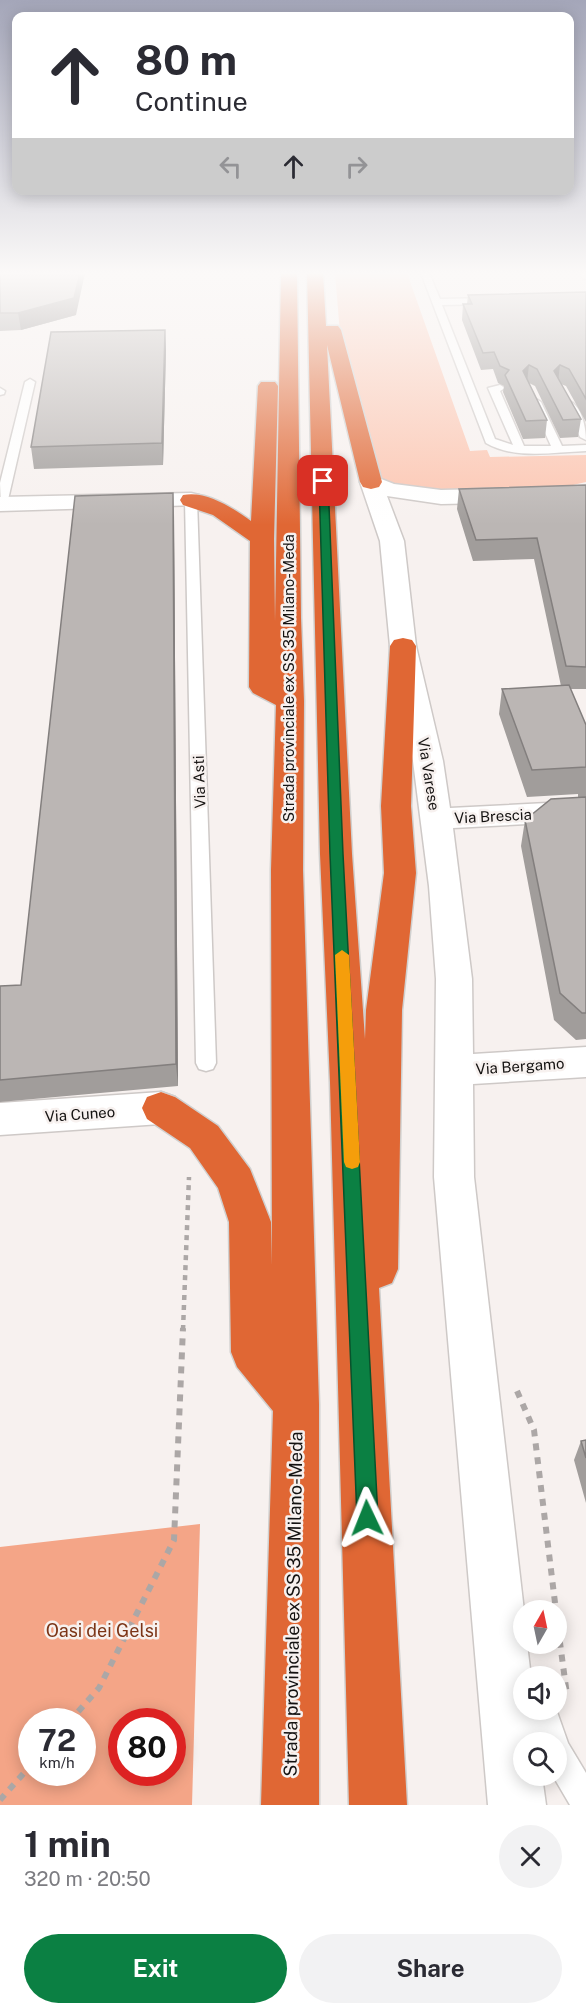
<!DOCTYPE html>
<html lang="en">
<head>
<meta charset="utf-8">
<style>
	:root { --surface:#fff; --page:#f2f2f3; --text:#2b2b33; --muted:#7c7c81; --accent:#0b8043 }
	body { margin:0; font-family:"Public Sans",sans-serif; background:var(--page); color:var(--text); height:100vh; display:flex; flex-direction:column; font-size:22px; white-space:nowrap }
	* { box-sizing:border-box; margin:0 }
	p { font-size:20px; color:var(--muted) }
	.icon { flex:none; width:33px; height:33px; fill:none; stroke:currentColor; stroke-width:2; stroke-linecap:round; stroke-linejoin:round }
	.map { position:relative; height:1805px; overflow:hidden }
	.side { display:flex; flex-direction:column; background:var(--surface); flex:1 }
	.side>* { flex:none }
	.banner { position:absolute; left:12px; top:12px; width:562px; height:183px; border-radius:12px; box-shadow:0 3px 15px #0003; background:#fff; color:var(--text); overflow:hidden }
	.needle { width:39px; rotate:9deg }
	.tools { position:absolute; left:513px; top:1600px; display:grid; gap:12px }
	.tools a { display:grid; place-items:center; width:54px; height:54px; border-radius:50%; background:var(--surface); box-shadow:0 3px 15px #0003; font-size:30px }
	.speed { position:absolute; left:18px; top:1708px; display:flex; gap:12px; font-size:30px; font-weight:700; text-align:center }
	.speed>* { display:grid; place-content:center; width:78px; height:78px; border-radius:50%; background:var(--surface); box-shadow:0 3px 15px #0003; line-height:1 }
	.speed small { font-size:15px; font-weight:400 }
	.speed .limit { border:9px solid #d22; background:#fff; color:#111 }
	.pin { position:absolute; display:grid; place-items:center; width:51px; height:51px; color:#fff; margin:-26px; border-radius:12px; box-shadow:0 3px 9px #0006 }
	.me { position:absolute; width:66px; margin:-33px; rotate:358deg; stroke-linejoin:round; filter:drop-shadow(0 0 4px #0008) }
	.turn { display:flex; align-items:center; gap:21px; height:126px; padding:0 24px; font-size:27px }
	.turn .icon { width:78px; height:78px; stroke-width:2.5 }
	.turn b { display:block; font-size:42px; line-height:51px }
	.lanes { display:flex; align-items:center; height:57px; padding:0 24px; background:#0003; justify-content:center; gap:30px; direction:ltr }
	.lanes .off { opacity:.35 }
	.round { display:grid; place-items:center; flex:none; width:63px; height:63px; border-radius:32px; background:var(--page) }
	.overview { display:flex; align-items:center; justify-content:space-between; height:102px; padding:0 24px }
	h1 { font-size:36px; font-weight:700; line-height:45px }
	.action { display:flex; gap:12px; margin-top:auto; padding:12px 24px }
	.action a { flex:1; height:69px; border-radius:36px; background:var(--accent); color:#fff; font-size:24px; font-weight:700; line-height:69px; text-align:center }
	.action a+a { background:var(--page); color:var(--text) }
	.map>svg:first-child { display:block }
</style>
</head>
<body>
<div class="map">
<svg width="586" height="1805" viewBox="0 0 586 1805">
	<rect width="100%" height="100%" fill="#f7f1ef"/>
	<!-- green -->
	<path fill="#fcc5b0" d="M335,273H407L470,451L487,450L490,457L586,455V482L551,490L443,491L385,485L380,478L340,333Z"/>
	<!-- forest -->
	<path fill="#f4a587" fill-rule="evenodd" d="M200,1524L192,1805H0V1547ZM32,1722H82V1773H32ZM122,1722H172V1773H122Z"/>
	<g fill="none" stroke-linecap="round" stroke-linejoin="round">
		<!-- lane casing -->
		<g stroke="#cec9c7" stroke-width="3">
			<path id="lane" d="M421,273H429L440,299L491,298L496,301L491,304L442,305L495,439L513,445L488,388L500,385L505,388L500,391L524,446H551L531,402L536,399L541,402L562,446L586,445V451C554,452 515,460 486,443Z
				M580,273H586V279L583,278Z
				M30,379L35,382L7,504L1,508L0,483L25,382Z
				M0,388L5,391L4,394L0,395Z
				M569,401C582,406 586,428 586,440L580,437L564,404Z
				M191,496L197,500L216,1063L213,1069L206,1071L199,1069L196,1063L185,500Z
				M556,1709L568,1743L586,1773V1805H570L553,1776H556V1743H538L527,1710Z"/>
		</g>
		<!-- street casing -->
		<g stroke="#cec9c7" stroke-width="3">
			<path id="street" d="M371,475L394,484L441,490L586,487V501L441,504L387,496L404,541L416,646L443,761L450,808L586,801V821L453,828L472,979L473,1054L586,1047V1077L473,1084L474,1177L524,1611V1644H527L531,1677H524V1710H535L538,1743H524V1776H542L546,1805H488L434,1177L436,979L429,886L413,761L390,646L380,541L360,482L363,477Z
				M191,493L199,495L202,500L199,505L0,511V497Z
				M161,1092L175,1097L180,1108L175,1119L161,1124L0,1135V1103Z"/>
		</g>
		<!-- highway casing -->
		<g stroke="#d0d0cf" stroke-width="3">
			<path id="highway" d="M281,273H297L301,618L304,701L303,870L319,1404V1805H261L273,1411L237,1367L231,1352L229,1222L218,1188L190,1148L147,1119L142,1108L147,1097L161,1092L175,1097L218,1126L250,1169L271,1222L272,1266L271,870L276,705L253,693L249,687L250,541L213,515L183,505L180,500L183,495C206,490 233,508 251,521L258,386L261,382H275L278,386L274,539L275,622Z
				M307,273H323L326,326H338L341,330L382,482L379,487L371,489L363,487L360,482L327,345L352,854L365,1039L366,1010L384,873L381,806L390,646L394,640L403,638L412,640L416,646L411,806L416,873L402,1010L398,1269L392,1283L379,1288L407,1805H349L330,1082L320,854Z"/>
		</g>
		<!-- path-far1 -->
		<path stroke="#aca7a6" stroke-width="4.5" stroke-dasharray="5 5" stroke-linecap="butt" d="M183,1330L189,1177"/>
		<!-- path -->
		<path stroke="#aca7a6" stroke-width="6" stroke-dasharray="7 7" stroke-linecap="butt" d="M517,1391L534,1430L556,1611
			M556,1613L567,1695
			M69,1722L99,1688L174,1540L183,1328
			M0,1800L32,1764"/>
		<!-- lane -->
		<use href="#lane" fill="#fff" fill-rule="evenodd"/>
		<!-- street -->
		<use href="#street" fill="#fff" fill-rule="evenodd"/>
		<!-- highway -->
		<use href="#highway" fill="#e06734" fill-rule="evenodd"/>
	</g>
	<!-- wall -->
	<path fill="#a19d9b" d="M0,273L76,315L21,330L0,331Z
		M586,292V422L566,386L561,384L581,419L578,437L560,438L535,386L529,383L547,420L545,438L523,439L503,392L504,386L498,383L493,369L481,370L462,320L463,304H467L468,295Z
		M165,330L166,350L163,465L34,469L31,447Z
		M586,485V689H570L586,725V1039L576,1040L554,1020L521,846L525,820L578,797V794L527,797L499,714L502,689L561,686L534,559L473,561L457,509L459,489Z
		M174,513L178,1086L0,1102V986L21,985Z
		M586,1440V1503L574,1460L581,1441Z"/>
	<!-- shaded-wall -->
	<path fill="#837f7e" d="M80,273H85L76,315L21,330L18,313Z
		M165,330L166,350L163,465L162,443Z
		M529,365L527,382L523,371Z
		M560,365L558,382L554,371Z
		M173,493L174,513L178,1086L176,1064Z"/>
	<!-- building -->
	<path fill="#bbb6b4" stroke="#837f7e" stroke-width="1.5" d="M0,273H80L74,298L18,313H0Z
		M586,292V399L569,369L560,365L554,371L581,419L563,420L537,369L529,365L523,371L547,420L526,421L505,375L509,370L500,366L494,352L483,353L463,304H472L468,295Z
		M165,330L162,443L31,447L51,332Z
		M586,485V667L566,666L537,538L476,540L459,489Z
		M173,493L176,1064L0,1080V986L21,985L75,496Z
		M569,685L586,725V767L532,770L502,689Z
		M586,797V1013H582L560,993L525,820L551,799Z
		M586,1440V1458L581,1441Z"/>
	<!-- sky -->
	<linearGradient id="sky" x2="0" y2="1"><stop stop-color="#a4a6b9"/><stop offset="0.52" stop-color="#fbf9f8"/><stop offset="1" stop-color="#fbf9f8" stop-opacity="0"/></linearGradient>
	<rect width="586" height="525" fill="url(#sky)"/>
	<!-- route -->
	<path fill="#0b8043" stroke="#07532c" stroke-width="1.5" d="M323,478L328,481L343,854L378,1518L375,1525L367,1528L360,1525L357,1518L330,854L319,481Z"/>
	<!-- slow -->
	<path fill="#f59e0b" d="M342,950L349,955L360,1162L358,1167L352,1169L346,1167L344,1162L335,955Z"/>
	<g text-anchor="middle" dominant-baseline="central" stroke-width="5" stroke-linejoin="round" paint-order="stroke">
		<!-- street labels -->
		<g font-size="15" fill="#141211" stroke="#f7f1ef">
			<text transform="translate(288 678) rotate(-90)">Strada provinciale ex SS 35 Milano-Meda</text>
			<text transform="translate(429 774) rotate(81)">Via Varese</text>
			<text transform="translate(199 782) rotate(-92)">Via Asti</text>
			<text transform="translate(493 816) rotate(-3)">Via Brescia</text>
			<text transform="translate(520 1066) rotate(-4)">Via Bergamo</text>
			<text transform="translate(80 1114) rotate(-4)">Via Cuneo</text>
		</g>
		<!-- near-street labels -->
		<g font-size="18" fill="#141211" stroke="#f7f1ef">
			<text transform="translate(293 1604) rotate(-89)">Strada provinciale ex SS 35 Milano-Meda</text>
		</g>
		<!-- near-park labels -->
		<g font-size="18" fill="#7c3517" stroke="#f7f1ef">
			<text x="102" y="1630">Oasi dei Gelsi</text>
		</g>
	</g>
</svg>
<div class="tools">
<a><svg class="needle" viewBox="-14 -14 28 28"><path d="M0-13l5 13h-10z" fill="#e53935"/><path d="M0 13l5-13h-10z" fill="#7c7c81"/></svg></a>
<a><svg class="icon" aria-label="sound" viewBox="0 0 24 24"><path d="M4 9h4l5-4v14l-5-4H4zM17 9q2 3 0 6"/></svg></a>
<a><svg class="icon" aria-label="search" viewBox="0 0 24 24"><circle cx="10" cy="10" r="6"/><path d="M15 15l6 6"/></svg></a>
</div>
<div class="speed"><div>72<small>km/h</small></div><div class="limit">80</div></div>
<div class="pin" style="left:323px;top:481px;background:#d93025"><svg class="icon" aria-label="arrive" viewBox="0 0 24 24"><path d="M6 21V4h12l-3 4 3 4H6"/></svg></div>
<svg class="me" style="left:367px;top:1518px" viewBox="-20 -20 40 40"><path d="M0-17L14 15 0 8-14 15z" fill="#0b8043" stroke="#fff" stroke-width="4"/></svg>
<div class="banner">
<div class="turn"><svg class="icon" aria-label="ahead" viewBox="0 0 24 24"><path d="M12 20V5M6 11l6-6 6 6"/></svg><div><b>80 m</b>Continue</div></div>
<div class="lanes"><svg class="icon off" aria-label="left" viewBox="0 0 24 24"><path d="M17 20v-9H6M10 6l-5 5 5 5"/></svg><svg class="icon" aria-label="ahead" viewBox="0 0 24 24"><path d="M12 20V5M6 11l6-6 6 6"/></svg><svg class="icon off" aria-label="right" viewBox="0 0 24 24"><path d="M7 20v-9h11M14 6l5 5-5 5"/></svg></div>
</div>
</div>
<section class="side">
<div class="overview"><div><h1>1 min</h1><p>320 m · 20:50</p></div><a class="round"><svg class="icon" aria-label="close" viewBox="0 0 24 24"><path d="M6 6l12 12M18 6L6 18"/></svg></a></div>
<div class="action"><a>Exit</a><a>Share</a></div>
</section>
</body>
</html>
